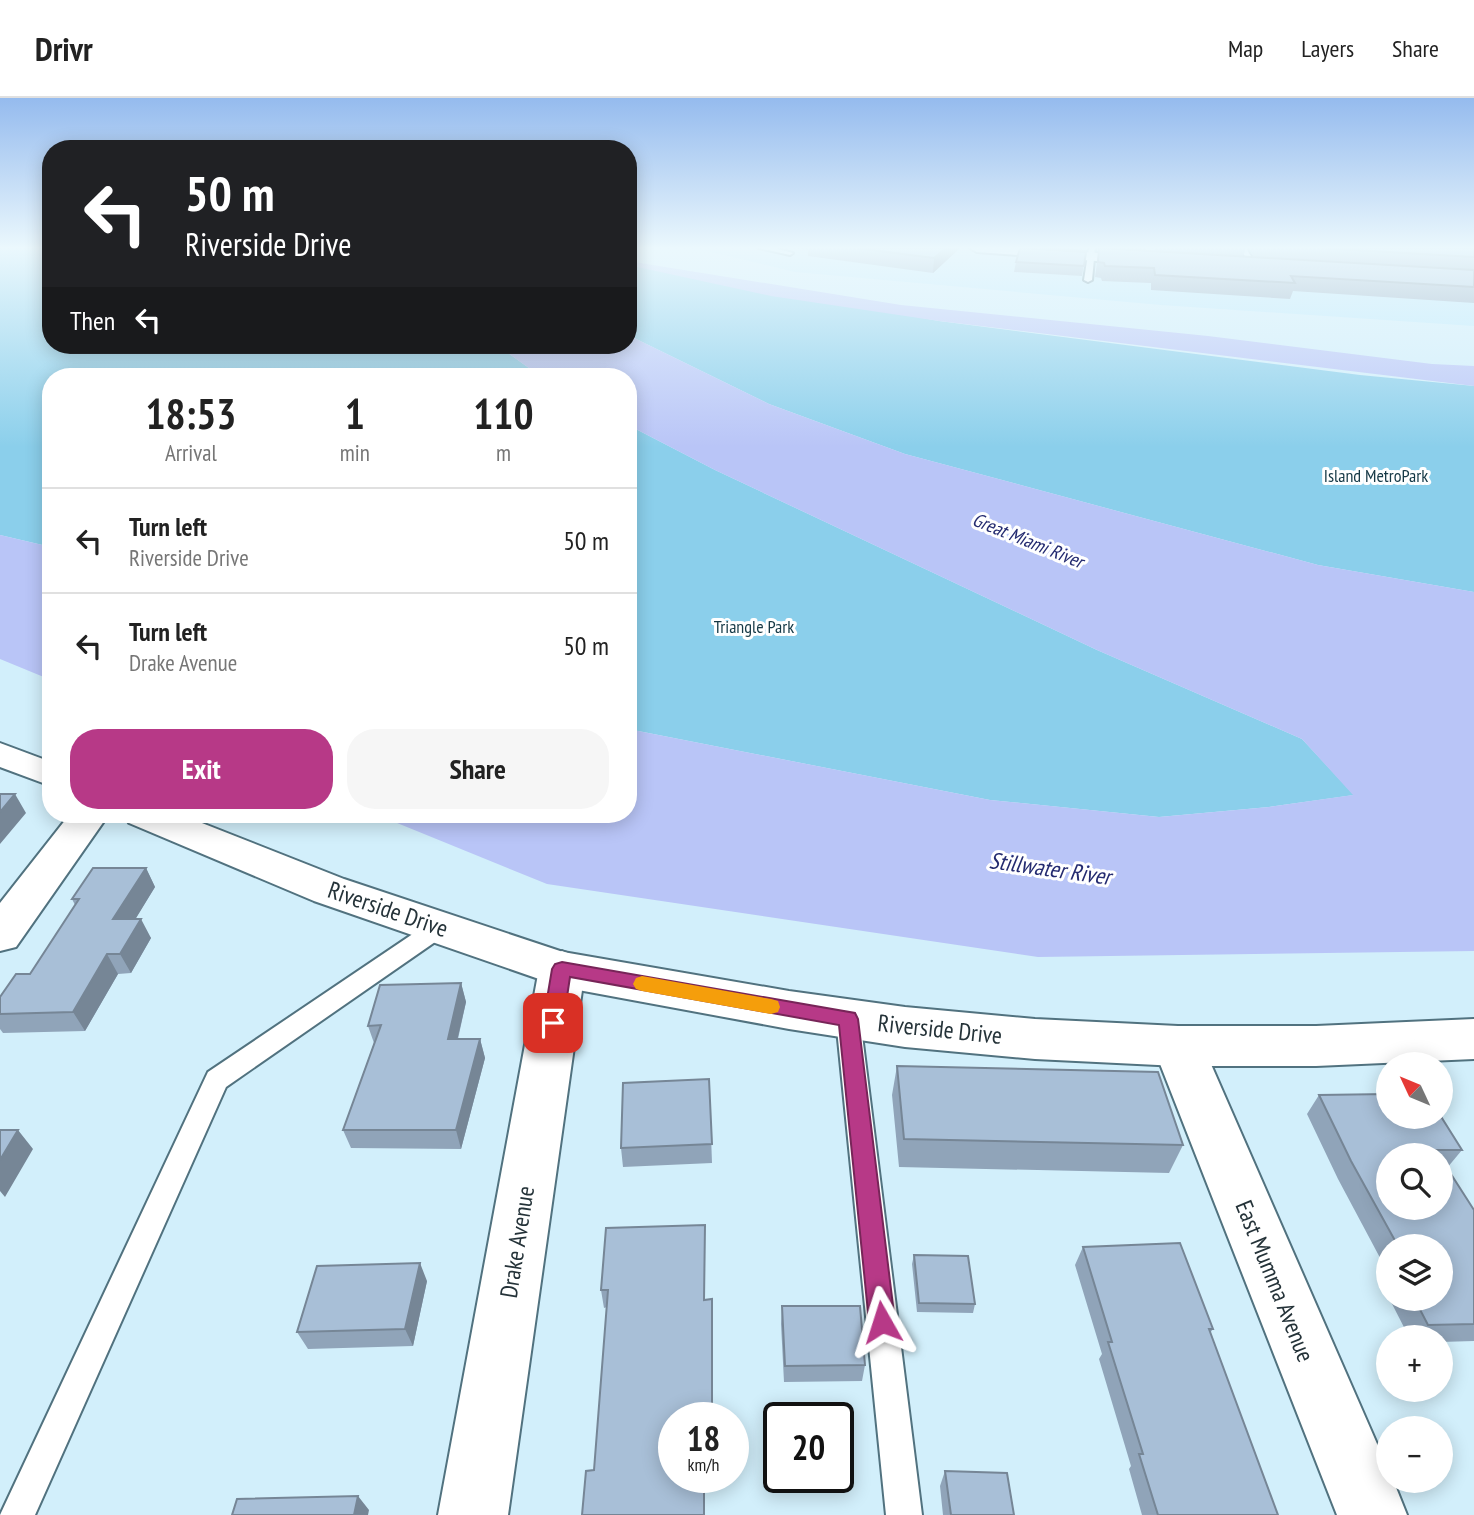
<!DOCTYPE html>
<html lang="en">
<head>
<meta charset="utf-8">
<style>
	:root { --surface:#fff; --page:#f6f6f6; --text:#222; --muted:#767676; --line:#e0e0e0; --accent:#b73987 }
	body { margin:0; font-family:"PT Sans Narrow",sans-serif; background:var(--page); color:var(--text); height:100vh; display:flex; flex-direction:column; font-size:26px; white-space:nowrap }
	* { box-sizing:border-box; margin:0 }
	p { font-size:23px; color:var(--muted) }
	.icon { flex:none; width:38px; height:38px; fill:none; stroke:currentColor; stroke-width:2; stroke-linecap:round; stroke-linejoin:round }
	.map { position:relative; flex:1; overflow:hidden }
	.drawer { position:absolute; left:42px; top:270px; width:595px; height:455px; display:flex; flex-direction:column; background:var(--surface); border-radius:28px; box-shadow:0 4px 18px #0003 }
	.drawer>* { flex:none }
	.top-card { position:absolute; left:42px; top:42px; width:595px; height:214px; border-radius:28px; box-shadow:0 4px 18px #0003; background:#202124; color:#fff; overflow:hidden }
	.needle { width:46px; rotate:314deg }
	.controls { position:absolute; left:1376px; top:954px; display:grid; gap:14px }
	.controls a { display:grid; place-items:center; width:77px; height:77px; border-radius:50%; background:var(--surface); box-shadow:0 4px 18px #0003; font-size:35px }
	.speed { position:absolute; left:658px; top:1304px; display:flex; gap:14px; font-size:35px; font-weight:700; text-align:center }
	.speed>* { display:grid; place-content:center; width:91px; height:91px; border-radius:50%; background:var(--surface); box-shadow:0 4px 18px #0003; line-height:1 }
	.speed small { font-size:18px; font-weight:400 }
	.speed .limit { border:4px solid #111; border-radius:10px; background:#fff; color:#111 }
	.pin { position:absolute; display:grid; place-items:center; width:60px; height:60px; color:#fff; margin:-30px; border-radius:14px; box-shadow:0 4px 10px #0006 }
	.me { position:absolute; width:77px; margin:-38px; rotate:354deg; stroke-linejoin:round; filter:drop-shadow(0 0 5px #0008) }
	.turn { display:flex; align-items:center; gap:24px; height:147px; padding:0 28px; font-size:32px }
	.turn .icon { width:91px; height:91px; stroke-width:2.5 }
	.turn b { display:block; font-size:49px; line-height:60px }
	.then { display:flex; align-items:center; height:66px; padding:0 28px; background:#0003; gap:14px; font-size:26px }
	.eta { display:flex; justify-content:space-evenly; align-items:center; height:119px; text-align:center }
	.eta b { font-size:42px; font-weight:600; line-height:49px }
	.button { display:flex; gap:14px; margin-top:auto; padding:14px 28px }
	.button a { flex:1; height:80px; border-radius:28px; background:var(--accent); color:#fff; font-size:28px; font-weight:600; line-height:80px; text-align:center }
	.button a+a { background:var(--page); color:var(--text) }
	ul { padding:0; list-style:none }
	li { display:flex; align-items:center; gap:21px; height:105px; padding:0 28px; border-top:2px solid var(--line) }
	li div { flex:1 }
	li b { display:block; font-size:26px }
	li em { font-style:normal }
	header { display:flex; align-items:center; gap:42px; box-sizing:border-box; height:98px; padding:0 35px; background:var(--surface); border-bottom:2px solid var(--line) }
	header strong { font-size:33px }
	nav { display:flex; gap:38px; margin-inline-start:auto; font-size:24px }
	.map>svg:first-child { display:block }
</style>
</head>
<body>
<header>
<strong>Drivr</strong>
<nav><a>Map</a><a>Layers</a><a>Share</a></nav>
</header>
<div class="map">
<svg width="1474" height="1417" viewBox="0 0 1474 1417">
	<rect width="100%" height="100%" fill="#d2effb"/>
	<!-- built -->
	<path fill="#bce9fc" d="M695,150H1474V228L1161,207L795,174Z"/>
	<!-- green -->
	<path fill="#8bcfeb" d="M0,150H51V247H497L540,278H51V449L0,437Z
		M628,167L939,223L1360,277L1474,288V494L1318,467L905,356L769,306L628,237Z
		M628,327L715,372L1097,552L1302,641L1354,697L1269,709L1159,719L990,702L628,631Z"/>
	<!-- water -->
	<path fill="#b9c5f7" d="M628,163L901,207L1208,238L1432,266L1474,268V288L939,223L771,198L628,167Z
		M628,237L769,306L905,356L1318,467L1474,494V853L1038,859L547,786L375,716H628V631L990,702L1159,719L1269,709L1353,697L1302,641L1097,552L715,372L628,327V278H540L497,247H628Z
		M0,437L51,449V582L0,561Z"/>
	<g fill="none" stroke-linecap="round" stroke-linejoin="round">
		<!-- service casing -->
		<g stroke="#51727f" stroke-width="4">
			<path id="service" d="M759,150H774L793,155L790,157Z
				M1089,150H1095L1092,182L1088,184L1084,182Z
				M1240,150H1246L1258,170H1252Z
				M440,821L448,823L451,829L448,835L226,989L35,1417H0L208,974L432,823Z
				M848,911L856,914L860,921L922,1417H886L836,921L840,914Z"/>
		</g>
		<!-- minor casing -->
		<g stroke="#51727f" stroke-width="4">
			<path id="minor" d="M70,716H109L16,849L0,853V805Z
				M562,853L578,859L585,871L508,1417H438L539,871L546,859Z
				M1178,928L1195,934L1203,948L1388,1371V1382H1393L1407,1417H1337L1153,948L1161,934Z"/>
		</g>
		<!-- tertiary casing -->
		<g stroke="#51727f" stroke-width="4">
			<path id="tertiary" d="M970,150H1034L1149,159L1156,163L1149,167L977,154Z"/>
		</g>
		<!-- secondary casing -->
		<g stroke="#51727f" stroke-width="4">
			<path id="secondary" d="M0,645L51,664V688L0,669Z
				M124,716H179L344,781L563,854L789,893L905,909L1035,921L1178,928H1316L1474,921V961L1316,968H1178L1035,961L905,949L789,931L562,889L314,803L129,725Z"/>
		</g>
		<!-- service -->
		<use href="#service" fill="#fff" fill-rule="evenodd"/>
		<!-- minor -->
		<use href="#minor" fill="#fff" fill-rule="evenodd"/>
		<!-- tertiary -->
		<use href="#tertiary" fill="#fff" fill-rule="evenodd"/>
		<!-- secondary -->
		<use href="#secondary" fill="#fff" fill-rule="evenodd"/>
	</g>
	<!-- wall -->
	<path fill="#90a4b9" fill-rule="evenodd" d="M795,150H960L933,175L808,158V152Z
		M1097,150H1146V153H1156L1154,150H1246L1243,158L1254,159L1248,150H1474V205L1293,193L1290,201L1151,192V185L1102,183L1101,180L1095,179L1099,151Z
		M1086,154L1082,178L1014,174L1016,164Z
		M146,770L155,789L135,821L151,840L131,875L118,876L85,933L3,935L0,931V899L30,876L75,807L72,801Z
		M461,885L466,904L458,941H480L485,960L461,1051L351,1050L343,1032L374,945L368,928Z
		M897,968L1183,1047L1169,1075L899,1069L892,997Z
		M709,981L712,1065L623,1069L621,1050Z
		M1319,997L1462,1052L1447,1070L1474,1112V1243L1440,1244V1239H1409L1389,1200H1440V1148H1388V1197L1379,1180L1386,1171L1338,1081L1307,1016ZM1388,1057H1440V1110Z
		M705,1145V1202L713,1288V1320H674V1379H704L705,1417L594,1372L607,1209L604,1210L601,1192Z
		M1083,1149L1213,1231L1210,1235L1278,1417H1142L1129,1371L1131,1368L1099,1261L1102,1256L1075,1167Z
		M914,1157L975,1206L973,1215L917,1214L912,1166Z
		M427,1183L413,1248L308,1251L297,1234Z
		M782,1208L865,1267L862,1283L784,1284L781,1226Z
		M945,1373L1014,1417H943L940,1388Z"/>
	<!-- shaded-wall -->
	<path fill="#768696" d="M946,150H960L933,175L934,160Z
		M15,696L26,715L0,746V714Z
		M146,770L155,789L124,840L113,821Z
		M141,821L151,840L131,875L120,856Z
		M107,856L118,876L85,933L73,914Z
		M461,885L466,904L453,960L448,941Z
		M480,941L485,960L461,1051L456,1032Z
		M18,1032L33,1051L5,1099L0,1093V1062Z
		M705,1127V1219L704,1202Z
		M420,1165L427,1183L413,1248L405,1231Z
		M358,1398L369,1412L368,1417H354Z"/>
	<!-- building -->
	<path fill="#a8bfd7" stroke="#768696" stroke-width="2" d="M857,150H946L934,160Z
		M1020,150L1086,154L1084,168L1016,164Z
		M1099,150L1474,172V189L1291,178L1295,185L1155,177L1154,170L1105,168L1104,165L1098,164Z
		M1321,150H1474V159Z
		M0,696H15L0,714Z
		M93,770H146L113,821H141L120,856H107L73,914L0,916V899L16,876H30L79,801H72Z
		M461,885L448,941H480L456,1032H343L381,927L368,928L380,887Z
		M897,968L1158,974L1183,1047L904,1041Z
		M709,981L712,1046L621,1050L623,985Z
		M1388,996V1018H1440V1017L1462,1052H1436L1439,1057H1388V1110H1440V1059L1474,1112V1226L1428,1227L1414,1200H1440V1148H1398L1351,1063L1319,997Z
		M0,1032H18L0,1062Z
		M705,1127L704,1202L712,1201V1320H674V1379H704V1417H582L586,1373L594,1372L608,1192H601L606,1130Z
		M1180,1145L1213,1231H1209L1278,1417H1158L1139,1356H1143L1108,1244H1112L1083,1149Z
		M914,1157L968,1158L975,1206L919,1205Z
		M420,1165L405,1231L297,1234L317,1168Z
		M782,1208H860L865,1267L785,1268Z
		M945,1373L1007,1375L1014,1417H951Z
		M358,1398L354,1417H232L237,1401Z"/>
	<!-- sky -->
	<linearGradient id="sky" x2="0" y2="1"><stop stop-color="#95bbee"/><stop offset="0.43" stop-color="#ebf8fd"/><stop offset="1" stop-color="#ebf8fd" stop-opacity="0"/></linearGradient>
	<rect width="1474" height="349" fill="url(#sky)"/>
	<!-- route -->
	<path fill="#b73987" stroke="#772558" stroke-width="2" d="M562,864L855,915L858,921L895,1224L891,1233L882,1237L873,1233L869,1224L839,927L570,879L563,925L560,931L553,933L546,931L543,925L552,871L555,866Z"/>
	<!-- slow -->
	<path fill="#f59e0b" d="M642,878L771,901L778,903L780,909L778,914L771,916L642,893L636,891L633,886L636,880Z"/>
	<g text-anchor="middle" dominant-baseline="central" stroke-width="6" stroke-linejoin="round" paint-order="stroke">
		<!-- far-park labels -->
		<g font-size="18" fill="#153946" stroke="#fff">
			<text x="1376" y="377">Island MetroPark</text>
			<text x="754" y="528">Triangle Park</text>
		</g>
		<!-- far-water labels -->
		<g font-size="19" font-style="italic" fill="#242b70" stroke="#fff">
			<text transform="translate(1028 442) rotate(22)">Great Miami River</text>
		</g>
		<!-- water labels -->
		<g font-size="23" font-style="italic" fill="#242b70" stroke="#fff">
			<text transform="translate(1050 770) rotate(8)">Stillwater River</text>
		</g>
		<!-- near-street labels -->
		<g font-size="24" fill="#253339" stroke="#fff">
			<text transform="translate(388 811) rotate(19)">Riverside Drive</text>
			<text transform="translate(940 931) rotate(6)">Riverside Drive</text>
			<text transform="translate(517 1144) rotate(-81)">Drake Avenue</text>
			<text transform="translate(1275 1183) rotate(68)">East Mumma Avenue</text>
		</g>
	</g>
</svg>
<div class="controls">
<a><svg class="needle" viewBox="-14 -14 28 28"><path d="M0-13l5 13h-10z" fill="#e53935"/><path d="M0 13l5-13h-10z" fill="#767676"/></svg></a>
<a><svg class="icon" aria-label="search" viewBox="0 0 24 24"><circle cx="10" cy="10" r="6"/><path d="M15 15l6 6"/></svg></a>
<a><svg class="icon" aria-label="layers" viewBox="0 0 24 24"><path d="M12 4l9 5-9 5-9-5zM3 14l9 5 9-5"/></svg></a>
<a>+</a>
<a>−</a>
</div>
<div class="speed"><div>18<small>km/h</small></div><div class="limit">20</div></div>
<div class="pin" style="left:553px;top:925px;background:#d93025"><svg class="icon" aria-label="arrive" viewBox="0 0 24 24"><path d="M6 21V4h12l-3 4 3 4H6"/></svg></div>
<svg class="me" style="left:882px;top:1224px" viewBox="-20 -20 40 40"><path d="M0-17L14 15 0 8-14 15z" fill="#b73987" stroke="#fff" stroke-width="4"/></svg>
<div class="top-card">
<div class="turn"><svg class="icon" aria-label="left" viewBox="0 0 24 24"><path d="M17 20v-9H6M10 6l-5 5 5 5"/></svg><div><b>50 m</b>Riverside Drive</div></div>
<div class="then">Then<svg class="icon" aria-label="left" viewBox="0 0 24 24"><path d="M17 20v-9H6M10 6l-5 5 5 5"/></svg></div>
</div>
<section class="drawer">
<div class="eta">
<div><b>18:53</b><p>Arrival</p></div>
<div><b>1</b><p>min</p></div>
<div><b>110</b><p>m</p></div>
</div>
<ul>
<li><svg class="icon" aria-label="left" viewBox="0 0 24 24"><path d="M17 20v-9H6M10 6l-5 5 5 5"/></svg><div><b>Turn left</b><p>Riverside Drive</p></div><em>50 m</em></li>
<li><svg class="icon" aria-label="left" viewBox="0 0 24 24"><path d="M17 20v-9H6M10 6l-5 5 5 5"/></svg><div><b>Turn left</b><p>Drake Avenue</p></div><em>50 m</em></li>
</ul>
<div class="button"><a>Exit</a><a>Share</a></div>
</section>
</div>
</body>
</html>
